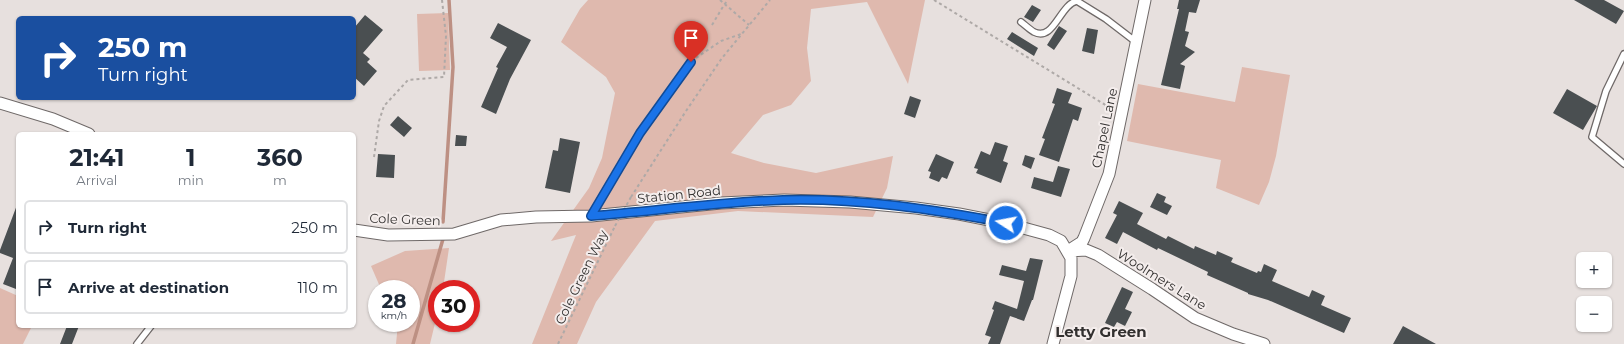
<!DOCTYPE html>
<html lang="en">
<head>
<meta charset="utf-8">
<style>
	:root { --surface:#fff; --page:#f6f6f7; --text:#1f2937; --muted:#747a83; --line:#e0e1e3 }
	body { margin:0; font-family:Montserrat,sans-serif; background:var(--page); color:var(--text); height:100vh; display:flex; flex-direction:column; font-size:15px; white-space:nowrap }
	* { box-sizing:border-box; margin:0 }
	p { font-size:13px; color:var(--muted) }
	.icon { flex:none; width:22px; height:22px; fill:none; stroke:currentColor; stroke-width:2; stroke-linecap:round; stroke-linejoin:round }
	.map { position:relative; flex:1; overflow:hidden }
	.panel { position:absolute; left:16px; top:132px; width:340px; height:196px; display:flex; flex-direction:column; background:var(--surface); border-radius:6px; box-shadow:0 1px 3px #0004 }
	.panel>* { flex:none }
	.guide { position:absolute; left:16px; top:16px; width:340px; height:84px; border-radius:6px; box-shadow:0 1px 3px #0004; background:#1a4fa0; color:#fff; overflow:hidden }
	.fabs { position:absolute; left:1576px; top:252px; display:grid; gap:8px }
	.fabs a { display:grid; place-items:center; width:36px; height:36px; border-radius:6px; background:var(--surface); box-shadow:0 1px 3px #0004; font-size:20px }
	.speed { position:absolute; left:368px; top:280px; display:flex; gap:8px; font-size:20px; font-weight:700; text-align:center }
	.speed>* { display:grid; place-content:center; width:52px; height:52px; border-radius:50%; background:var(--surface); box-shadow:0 1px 3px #0004; line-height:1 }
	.speed small { font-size:10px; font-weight:400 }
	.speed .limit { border:6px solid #d22; background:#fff; color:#111 }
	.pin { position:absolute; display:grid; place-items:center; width:34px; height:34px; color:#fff; margin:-41px -17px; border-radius:50% 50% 50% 0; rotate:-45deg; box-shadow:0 0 4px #0007 }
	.pin .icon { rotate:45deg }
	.me { position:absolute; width:44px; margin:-22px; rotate:281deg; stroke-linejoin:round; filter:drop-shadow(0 0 3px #0008) }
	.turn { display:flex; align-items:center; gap:14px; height:84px; padding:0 16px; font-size:18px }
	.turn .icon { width:52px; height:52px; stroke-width:2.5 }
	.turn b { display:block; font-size:28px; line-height:34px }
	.eta { display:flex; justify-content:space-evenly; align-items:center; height:68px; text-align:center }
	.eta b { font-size:24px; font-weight:700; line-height:28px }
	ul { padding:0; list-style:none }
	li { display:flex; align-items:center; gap:12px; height:54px; margin:0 8px 6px; padding:0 8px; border:2px solid var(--line); border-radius:6px }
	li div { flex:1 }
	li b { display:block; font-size:15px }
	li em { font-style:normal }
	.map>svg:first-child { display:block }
</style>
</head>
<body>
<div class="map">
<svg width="1624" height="344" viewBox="0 0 1624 344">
	<rect width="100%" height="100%" fill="#e7e0de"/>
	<!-- green -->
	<path fill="#dfb9ae" d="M588,0H925L908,84L867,2L811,9L807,48L811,81L791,105L763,115L731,153L764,163L816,173L893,156L887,188L873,217L738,211L655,221L596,302L577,344H532L576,235L551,241L589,188L602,158L615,93L606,77L561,42L580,9Z
		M448,13L450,70L419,71L417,14Z
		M1242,67L1290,75L1276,156L1269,182L1259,205L1216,188L1221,160L1127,141L1138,84L1235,102Z
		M449,248L443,289H437V315L430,344H396L398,323H411V289H381L371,266L405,251Z
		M0,288L18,296V326H32L23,344H0Z"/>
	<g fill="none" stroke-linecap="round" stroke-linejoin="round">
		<!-- stream -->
		<path stroke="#bd9083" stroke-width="3.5" d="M443,222L453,67L449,0
			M413,344L443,239"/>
	</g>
	<!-- building -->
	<path fill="#4a4f51" d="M1179,0H1200L1196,13L1189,12L1185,31L1189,32L1185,46L1195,52L1180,64L1185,66L1180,89L1161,85L1179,9H1177Z
		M1574,0H1604L1624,11L1616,24Z
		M1032,5L1041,10L1033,22L1024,17Z
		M365,15L383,30L363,53L370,59L367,62L377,71L364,86L354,77V28Z
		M498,23L531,40L510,79L496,114L481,107L498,68L496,67L507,47L490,38Z
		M1059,26L1067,31L1054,50L1047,45Z
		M1087,28L1098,30L1094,54L1082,51Z
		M1012,32L1038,48L1034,56L1007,39Z
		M1057,88L1072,93L1068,103L1082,108L1078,121L1073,119L1059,162L1039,155L1045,139L1042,138L1055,104L1052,103Z
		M1567,89L1597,106L1583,130L1553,113Z
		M910,96L921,100L915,118L904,114Z
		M398,116L412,128L404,137L390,125Z
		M456,135L467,136L466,146H455Z
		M560,138L580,142L570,193L545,188L553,150L558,151Z
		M995,142L1008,146L1003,161L1008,163L1001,183L976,173L978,169L974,168L981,151L990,155Z
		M378,154L395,155L394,178L376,177Z
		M936,154L954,162L947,179L942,177L939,182L929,178L931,172L928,171Z
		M1025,155L1035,158L1031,169L1022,165Z
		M1058,166L1070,169L1061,197L1031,188L1034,177L1053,182Z
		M1157,193L1166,197L1164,202L1172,206L1167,215L1150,207Z
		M1119,201L1143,213L1137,224L1166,239L1168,236L1194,249L1195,246L1216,255L1217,251L1233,258L1231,262L1257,273L1258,271L1261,272L1264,264L1277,270L1272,281L1309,297L1312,290L1325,296L1321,305L1351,318L1344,333L1268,300L1248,294V293L1207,275L1208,272L1158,248L1157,250L1123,232L1117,244L1105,238L1117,215L1113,213Z
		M17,205L18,282L16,289L3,284L13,258L0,253V250Z
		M1030,258L1043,260L1033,300H1032L1024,321L1010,316L1000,344H988L991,337L985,335L994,310L992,309L995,301L1017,309L1024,281L999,275L1002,265L1026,271Z
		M1122,287L1133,292L1125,309L1132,312L1125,326L1117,322L1114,327L1105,323Z
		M67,326H79L72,344H60Z
		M1403,326L1436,344H1393Z"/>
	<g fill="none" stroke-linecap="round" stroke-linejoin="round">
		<!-- lane casing -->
		<g stroke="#6f6968" stroke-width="8">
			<path id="lane" d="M1021,22C1025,25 1029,29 1034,32C1054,42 1060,4 1077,1L1106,19L1136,42
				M1624,54L1606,91L1592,137L1624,164
				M591,215L640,133L691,62
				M137,344L151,326"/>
		</g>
		<!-- street casing -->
		<g stroke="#6f6968" stroke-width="13">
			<path id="street" d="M0,103L53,119L89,134
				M354,230L388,235L454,234L501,220L536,217L591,216L721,203L784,200L850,202L916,208L959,214L1005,223L1049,235L1061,241L1064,246L1071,258V276L1053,344
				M1068,251L1082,242L1084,238L1109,174L1145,0
				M1069,251L1086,250L1098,255L1152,289L1195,318L1233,334L1264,344"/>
		</g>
		<!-- path -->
		<path stroke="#aea9a7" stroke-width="2" stroke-dasharray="3 3" stroke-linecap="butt" d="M720,0L749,25
			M934,0L1112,109
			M712,25L724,5L728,0
			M696,58L721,41L741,34
			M374,157L379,121L384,106L408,80L444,77L446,36L442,0
			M631,197L686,111L722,58L770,0
			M558,344L615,226"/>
		<!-- lane -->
		<use href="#lane" stroke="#fff" stroke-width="5.5"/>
		<!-- street -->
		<use href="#street" stroke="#fff" stroke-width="11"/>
		<!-- path-bridge -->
		<path stroke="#aea9a7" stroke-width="2" stroke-dasharray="3 3" stroke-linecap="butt" d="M615,226L631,197"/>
	</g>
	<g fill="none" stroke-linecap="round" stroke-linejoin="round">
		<!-- route casing -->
		<g stroke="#114b97" stroke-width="10">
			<path id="route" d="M691,62L640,133L591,216C655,211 719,202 783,200C858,198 932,209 1006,223"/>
		</g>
		<!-- route -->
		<use href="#route" stroke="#1a73e8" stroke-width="7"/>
	</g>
	<g text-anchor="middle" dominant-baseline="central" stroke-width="4" stroke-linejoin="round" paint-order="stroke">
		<!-- street labels -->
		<g font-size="13" fill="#32302f" stroke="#f4edec">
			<text transform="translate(1104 128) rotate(-78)">Chapel Lane</text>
			<text transform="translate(679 194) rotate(-6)">Station Road</text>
			<text transform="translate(405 219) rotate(2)">Cole Green</text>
			<text transform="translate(581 277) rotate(-64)">Cole Green Way</text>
			<text transform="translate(1162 279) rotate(32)">Woolmers Lane</text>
		</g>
		<!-- quarter labels -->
		<g font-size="15" font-weight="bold" fill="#32302f" stroke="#f4edec">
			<text x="1101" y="331">Letty Green</text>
		</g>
	</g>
</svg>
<div class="fabs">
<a>+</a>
<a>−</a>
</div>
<div class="speed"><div>28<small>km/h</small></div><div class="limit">30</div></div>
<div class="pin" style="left:691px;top:62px;background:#d93025"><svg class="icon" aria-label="arrive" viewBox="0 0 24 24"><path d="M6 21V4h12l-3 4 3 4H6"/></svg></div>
<svg class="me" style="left:1006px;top:223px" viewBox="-20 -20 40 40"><circle r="17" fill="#1a73e8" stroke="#fff" stroke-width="3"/><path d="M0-11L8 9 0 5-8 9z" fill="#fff"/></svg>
<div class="guide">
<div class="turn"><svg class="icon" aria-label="right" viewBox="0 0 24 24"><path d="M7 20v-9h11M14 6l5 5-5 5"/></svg><div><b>250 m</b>Turn right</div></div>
</div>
<section class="panel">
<div class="eta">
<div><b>21:41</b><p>Arrival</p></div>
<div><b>1</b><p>min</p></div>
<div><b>360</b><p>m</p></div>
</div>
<ul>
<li><svg class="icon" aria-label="right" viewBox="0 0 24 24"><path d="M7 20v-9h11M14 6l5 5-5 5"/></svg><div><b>Turn right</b></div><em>250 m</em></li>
<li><svg class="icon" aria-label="arrive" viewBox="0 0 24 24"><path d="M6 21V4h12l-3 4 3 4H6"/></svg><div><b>Arrive at destination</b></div><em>110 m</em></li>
</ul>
</section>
</div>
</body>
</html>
